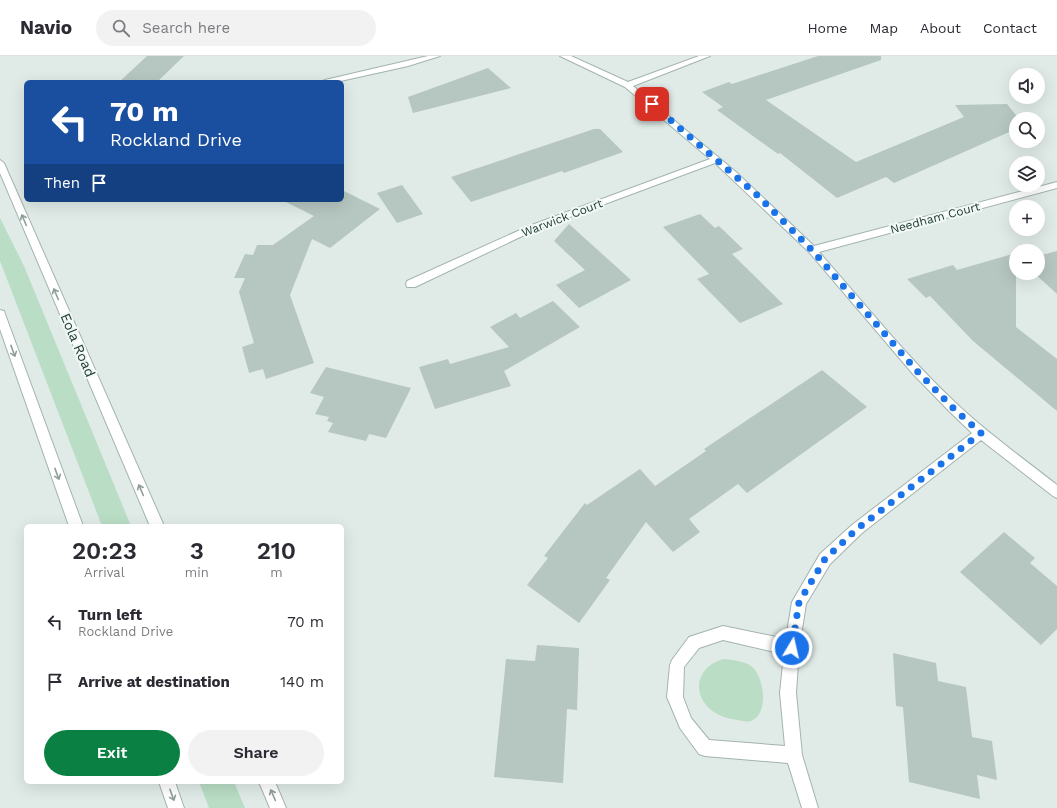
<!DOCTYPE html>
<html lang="en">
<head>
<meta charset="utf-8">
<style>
	:root { --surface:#fff; --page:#f2f2f3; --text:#2b2b33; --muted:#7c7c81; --line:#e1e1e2; --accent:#0b8043 }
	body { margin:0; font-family:"Work Sans",sans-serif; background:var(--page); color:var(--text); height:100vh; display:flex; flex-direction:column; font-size:15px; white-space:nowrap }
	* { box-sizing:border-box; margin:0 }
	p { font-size:13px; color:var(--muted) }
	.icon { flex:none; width:22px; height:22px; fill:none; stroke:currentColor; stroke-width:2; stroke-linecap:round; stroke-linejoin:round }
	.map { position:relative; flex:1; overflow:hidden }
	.details { position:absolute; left:24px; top:468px; width:320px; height:260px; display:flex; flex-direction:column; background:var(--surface); border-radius:6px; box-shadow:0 4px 16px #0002 }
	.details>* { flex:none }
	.hud { position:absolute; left:24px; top:24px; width:320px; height:122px; border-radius:6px; box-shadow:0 4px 16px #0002; background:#1a4fa0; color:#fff; overflow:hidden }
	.buttons { position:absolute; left:1009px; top:12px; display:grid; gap:8px }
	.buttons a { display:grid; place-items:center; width:36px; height:36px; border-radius:50%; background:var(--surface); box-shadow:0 4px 16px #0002; font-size:20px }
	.pin { position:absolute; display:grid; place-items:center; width:34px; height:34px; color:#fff; margin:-17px; border-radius:8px; box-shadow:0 2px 6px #0006 }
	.me { position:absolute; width:44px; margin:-22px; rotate:9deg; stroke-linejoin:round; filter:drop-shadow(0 0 3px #0008) }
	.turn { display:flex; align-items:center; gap:14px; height:84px; padding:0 20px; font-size:18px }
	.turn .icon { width:52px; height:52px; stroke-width:2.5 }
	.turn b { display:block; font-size:28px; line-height:34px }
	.then { display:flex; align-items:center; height:38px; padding:0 20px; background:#0003; gap:8px; font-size:15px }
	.eta { display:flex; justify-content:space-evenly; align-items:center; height:68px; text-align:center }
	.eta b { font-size:24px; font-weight:600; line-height:28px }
	.primary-button { display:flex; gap:8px; margin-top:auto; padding:8px 20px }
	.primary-button a { flex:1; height:46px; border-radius:24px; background:var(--accent); color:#fff; font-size:16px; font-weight:600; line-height:46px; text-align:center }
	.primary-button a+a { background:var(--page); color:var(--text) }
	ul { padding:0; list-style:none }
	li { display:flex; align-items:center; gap:12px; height:60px; padding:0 20px }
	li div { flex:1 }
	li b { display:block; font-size:15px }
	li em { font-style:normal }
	header { display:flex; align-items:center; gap:24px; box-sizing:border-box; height:56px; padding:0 20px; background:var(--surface); border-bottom:1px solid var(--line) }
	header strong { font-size:19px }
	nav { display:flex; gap:22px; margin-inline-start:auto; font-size:14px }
	.search { width:280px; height:36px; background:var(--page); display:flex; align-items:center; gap:10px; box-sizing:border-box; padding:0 14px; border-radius:22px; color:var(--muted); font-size:15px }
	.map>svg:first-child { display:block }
</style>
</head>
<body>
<header>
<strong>Navio</strong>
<div class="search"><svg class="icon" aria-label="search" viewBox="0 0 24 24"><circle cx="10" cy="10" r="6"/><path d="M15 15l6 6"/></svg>Search here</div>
<nav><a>Home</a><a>Map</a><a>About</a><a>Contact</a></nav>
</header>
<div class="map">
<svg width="1057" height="752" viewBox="0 0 1057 752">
	<rect width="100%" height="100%" fill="#e0ebe7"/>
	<!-- green -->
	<path fill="#b9ddc5" d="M0,162L24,210L131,470H102L0,205Z
		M724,603C732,604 744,605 751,610C764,619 769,656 753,664C749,667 743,665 738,664C729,663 718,660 710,653C690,635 699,609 724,603Z
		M199,726H234L245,752H209Z"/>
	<!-- building -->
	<path fill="#b6c6c0" d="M147,0H184L157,26H119Z
		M818,0H881V4L766,44L856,106L964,61L955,49L1007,48L1019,63H1016V73L894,127L886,121L837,142L780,97L778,98L717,54L723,51L702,36L729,26L732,28Z
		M488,12L511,32L413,57L408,41Z
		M594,73H600L623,96L564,117L562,115L471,146L451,121Z
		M402,129L423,158L397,167L377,137Z
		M344,135L380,153L330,192L312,183L290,239L314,307L266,323L263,313L249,317L242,291L254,287L239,236L245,222H234L245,198L253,199L257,189H273L314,160L282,144H342V137Z
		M700,158L715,172L719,170L743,193L732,198L783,248L740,267L697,223L709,218L663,171Z
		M569,168L631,224L579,252L556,229L585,214L554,185Z
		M1057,195V238L1034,217H1038V200Z
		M1016,197V271L1057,303V355L973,285L930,240L926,242L907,223L953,209L957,214Z
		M553,245L580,271L504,315L511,330L435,353L419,311L448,303L450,308L509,291L490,271L516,257L520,262Z
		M326,311L411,332L386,382L369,378L366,385L328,376L333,367L327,365L329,361L315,358L324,341L310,337Z
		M822,314L867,351L747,437L738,428L689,463L700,476L673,496L646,466L606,522L610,524L579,567L527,529L548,502L544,500L585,447L587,449L640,413L655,430L706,395L704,393Z
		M1004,476L1035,502L1030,507L1057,530V573L1041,589L960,516Z
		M537,589L579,592L577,654L567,653L563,727L494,721L506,603L535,605Z
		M893,597L936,607L938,625L966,631L972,681L992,685L997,724L977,719L980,743L909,726L903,651L896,650Z"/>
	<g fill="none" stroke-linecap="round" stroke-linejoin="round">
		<!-- minor casing -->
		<g stroke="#a3b3ae" stroke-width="2">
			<path id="minor" d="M428,0H440L408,10L336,26H321L325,24Z
				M560,0H571L628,26L699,0H710L633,30L736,116L814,190L1057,126V132L819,196C865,248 909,304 960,351C990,379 1024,403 1057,429V442L1053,440L981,384L862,477L830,508L806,548L799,592L796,637L802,699L818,752H802L788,707L705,700L699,698L680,672L667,641L670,609L672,604L689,581L723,570L786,583L792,546L820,498L852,469L972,377L951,357L913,318L809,196L715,107L535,174L415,231H407L406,228L407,225L529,170L710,103L625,31ZM723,584L784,598L780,637L785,690L709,684L691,662L683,641L684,611L699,592Z
				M0,104L4,107L164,470H150L0,117Z
				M0,254L4,255L5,258L83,470H69L0,273Z
				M159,726H175L184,752H168Z
				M259,726H275L286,752H270Z"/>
		</g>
		<!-- minor -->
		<use href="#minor" fill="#fff" fill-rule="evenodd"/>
	</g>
	<!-- one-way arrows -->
	<defs><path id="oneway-shaft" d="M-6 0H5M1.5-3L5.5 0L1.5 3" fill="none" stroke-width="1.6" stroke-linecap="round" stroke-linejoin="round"/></defs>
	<g stroke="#909e9a">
		<use href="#oneway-shaft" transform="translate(24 164) rotate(-113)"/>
		<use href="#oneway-shaft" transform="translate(56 238) rotate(-113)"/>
		<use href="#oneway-shaft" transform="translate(13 295) rotate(70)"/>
		<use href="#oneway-shaft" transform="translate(57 418) rotate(70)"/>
		<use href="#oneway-shaft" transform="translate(141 434) rotate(-113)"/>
		<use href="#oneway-shaft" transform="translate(172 739) rotate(70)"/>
		<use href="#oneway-shaft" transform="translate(273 739) rotate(-113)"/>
	</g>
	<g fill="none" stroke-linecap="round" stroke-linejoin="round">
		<!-- route -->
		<path stroke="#1a73e8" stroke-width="7" stroke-dasharray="0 12.6" d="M652,48L756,138L812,194L917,315L955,354L981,377L857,473L825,503L799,546L792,592"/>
	</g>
	<g text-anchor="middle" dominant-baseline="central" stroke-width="4" stroke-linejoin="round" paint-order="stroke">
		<!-- far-street labels -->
		<g font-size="12" fill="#213c36" stroke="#f1f8f5">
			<text transform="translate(562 162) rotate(-21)">Warwick Court</text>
			<text transform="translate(935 162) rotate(-15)">Needham Court</text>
		</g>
		<!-- street labels -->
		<g font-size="14" fill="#213c36" stroke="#f1f8f5">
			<text transform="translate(78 289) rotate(67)">Eola Road</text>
		</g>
	</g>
</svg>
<div class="buttons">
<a><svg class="icon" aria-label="sound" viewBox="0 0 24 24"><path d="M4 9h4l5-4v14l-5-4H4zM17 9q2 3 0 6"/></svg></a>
<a><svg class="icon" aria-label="search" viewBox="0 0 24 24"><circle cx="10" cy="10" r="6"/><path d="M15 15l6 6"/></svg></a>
<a><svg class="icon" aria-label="layers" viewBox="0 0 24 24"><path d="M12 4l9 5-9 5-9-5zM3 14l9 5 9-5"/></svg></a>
<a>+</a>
<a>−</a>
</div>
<div class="pin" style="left:652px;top:48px;background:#d93025"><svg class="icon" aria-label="arrive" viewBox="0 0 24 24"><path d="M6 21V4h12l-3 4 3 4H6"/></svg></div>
<svg class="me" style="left:792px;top:592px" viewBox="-20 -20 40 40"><circle r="17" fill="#1a73e8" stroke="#fff" stroke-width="3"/><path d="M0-11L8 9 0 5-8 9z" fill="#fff"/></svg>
<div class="hud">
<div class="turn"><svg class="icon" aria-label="left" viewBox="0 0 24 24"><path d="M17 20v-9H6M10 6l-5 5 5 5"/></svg><div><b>70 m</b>Rockland Drive</div></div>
<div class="then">Then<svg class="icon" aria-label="arrive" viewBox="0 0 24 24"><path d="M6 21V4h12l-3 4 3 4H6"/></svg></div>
</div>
<section class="details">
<div class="eta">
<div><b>20:23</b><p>Arrival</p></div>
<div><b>3</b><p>min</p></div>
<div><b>210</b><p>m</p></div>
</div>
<ul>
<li><svg class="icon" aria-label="left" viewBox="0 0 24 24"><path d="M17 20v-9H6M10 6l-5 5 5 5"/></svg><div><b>Turn left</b><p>Rockland Drive</p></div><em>70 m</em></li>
<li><svg class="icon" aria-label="arrive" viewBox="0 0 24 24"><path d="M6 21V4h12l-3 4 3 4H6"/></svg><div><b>Arrive at destination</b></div><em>140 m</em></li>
</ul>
<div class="primary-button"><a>Exit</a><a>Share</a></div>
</section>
</div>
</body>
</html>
